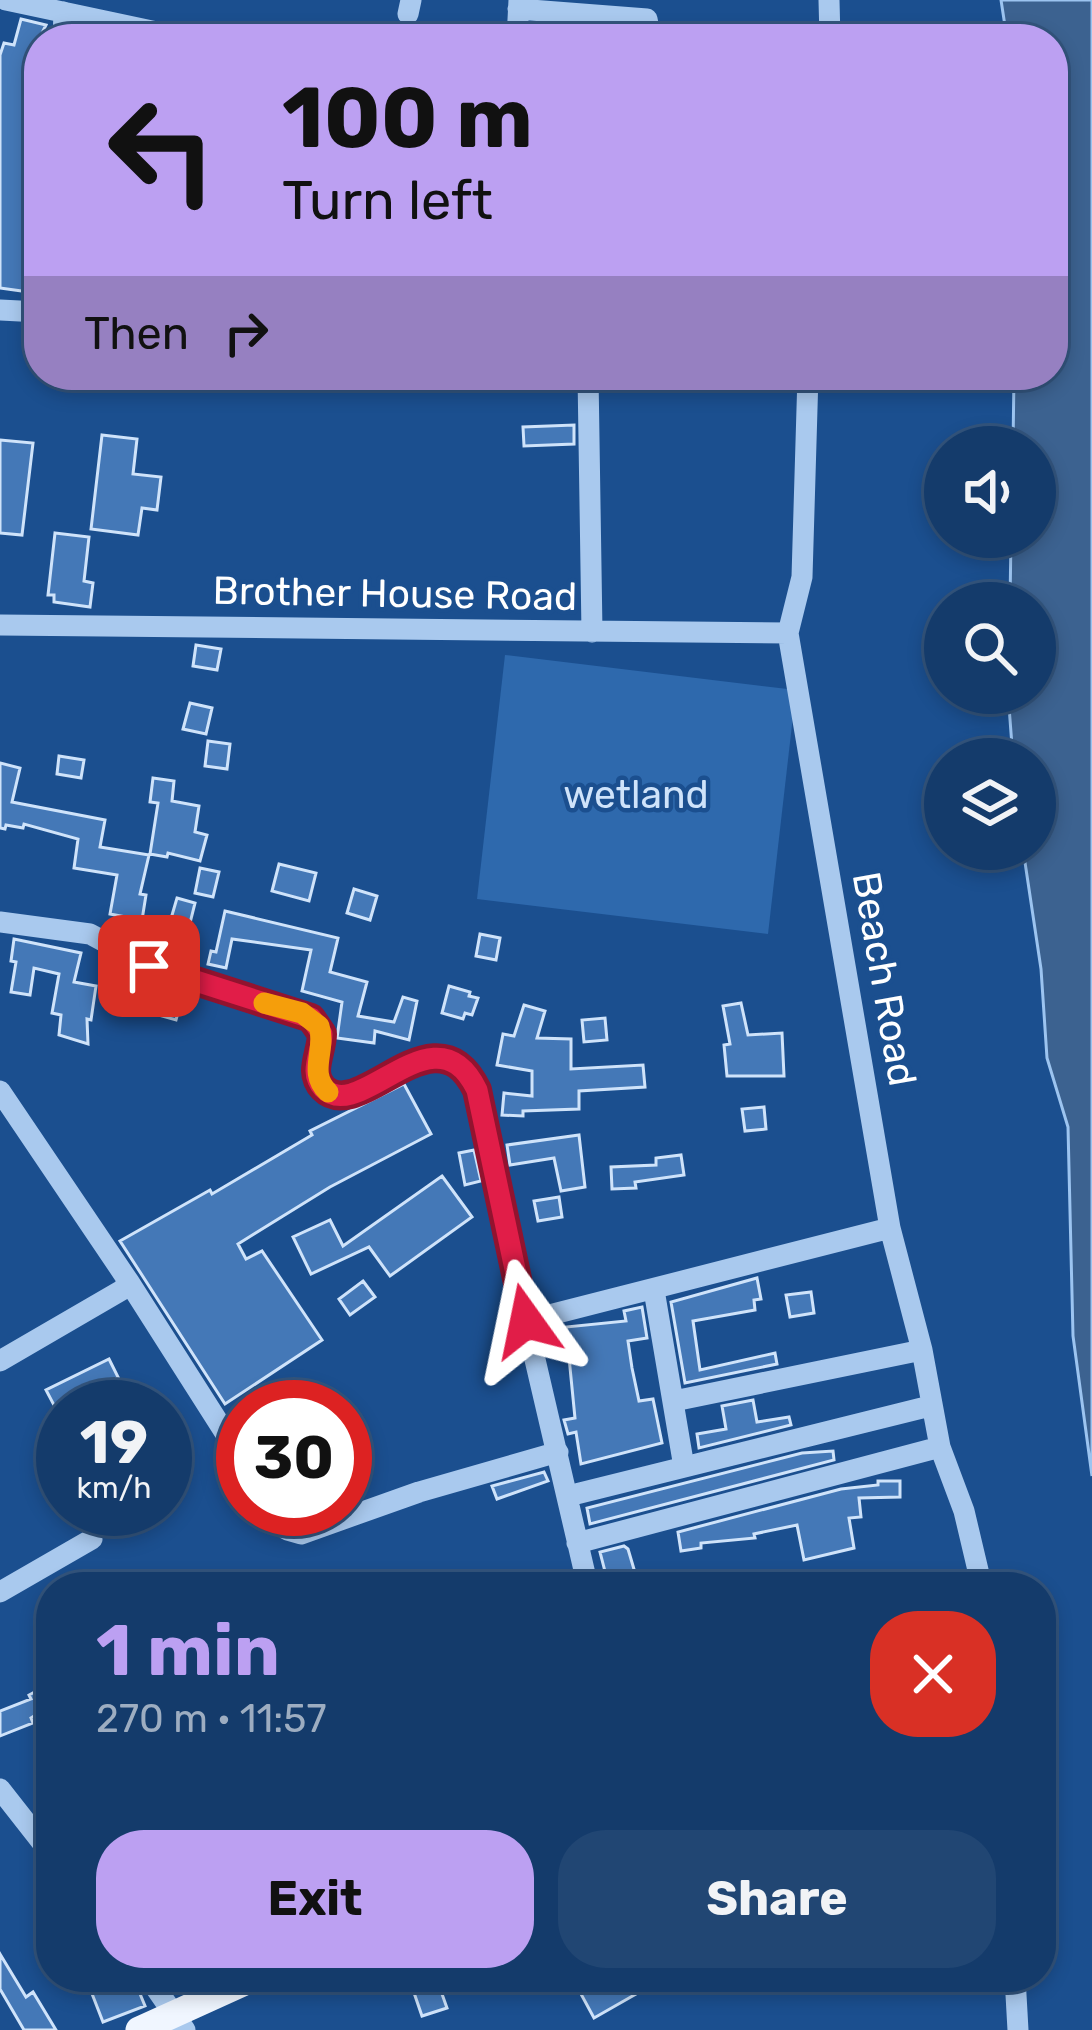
<!DOCTYPE html>
<html lang="en">
<head>
<meta charset="utf-8">
<style>
	:root { --surface:#143b6b; --page:#214673; --text:#f1f3f6; --muted:#9dadc1; --line:#33557e; --accent:#bca0f2 }
	body { margin:0; font-family:Rubik,sans-serif; background:var(--page); color:var(--text); height:100vh; display:flex; flex-direction:column; font-size:45px; white-space:nowrap }
	* { box-sizing:border-box; margin:0 }
	p { font-size:39px; color:var(--muted) }
	.icon { flex:none; width:66px; height:66px; fill:none; stroke:currentColor; stroke-width:2; stroke-linecap:round; stroke-linejoin:round }
	.map { position:relative; flex:1; overflow:hidden }
	.panel { position:absolute; left:36px; top:1572px; width:1020px; height:420px; display:flex; flex-direction:column; background:var(--surface); border-radius:48px; box-shadow:0 6px 18px #0003,0 0 0 3px var(--line) }
	.panel>* { flex:none }
	.top-card { position:absolute; left:24px; top:24px; width:1044px; height:366px; border-radius:48px; box-shadow:0 6px 18px #0003,0 0 0 3px var(--line); background:#bca0f2; color:#111; overflow:hidden }
	.tools { position:absolute; left:924px; top:426px; display:grid; gap:24px }
	.tools a { display:grid; place-items:center; width:132px; height:132px; border-radius:50%; background:var(--surface); box-shadow:0 6px 18px #0003,0 0 0 3px var(--line); font-size:60px }
	.speed { position:absolute; left:36px; top:1380px; display:flex; gap:24px; font-size:60px; font-weight:700; text-align:center }
	.speed>* { display:grid; place-content:center; width:156px; height:156px; border-radius:50%; background:var(--surface); box-shadow:0 6px 18px #0003,0 0 0 3px var(--line); line-height:1 }
	.speed small { font-size:30px; font-weight:400 }
	.speed .limit { border:18px solid #d22; background:#fff; color:#111 }
	.pin { position:absolute; display:grid; place-items:center; width:102px; height:102px; color:#fff; margin:-51px; border-radius:24px; box-shadow:0 6px 18px #0006 }
	.me { position:absolute; width:132px; margin:-66px; rotate:348deg; stroke-linejoin:round; filter:drop-shadow(0 0 9px #0008) }
	.turn { display:flex; align-items:center; gap:42px; height:252px; padding:0 60px; font-size:54px }
	.turn .icon { width:156px; height:156px; stroke-width:2.5 }
	.turn b { display:block; font-size:84px; line-height:102px }
	.then { display:flex; align-items:center; height:114px; padding:0 60px; background:#0003; gap:24px; font-size:45px }
	.round { display:grid; place-items:center; flex:none; width:126px; height:126px; border-radius:48px; background:var(--page) }
	.summary { display:flex; align-items:center; justify-content:space-between; height:204px; padding:0 60px }
	h1 { font-size:72px; font-weight:700; line-height:90px; color:var(--accent) }
	.button { display:flex; gap:24px; margin-top:auto; padding:24px 60px }
	.button a { flex:1; height:138px; border-radius:48px; background:var(--accent); color:#111; font-size:48px; font-weight:700; line-height:138px; text-align:center }
	.button a+a { background:var(--page); color:var(--text) }
	.map>svg:first-child { display:block }
</style>
</head>
<body>
<div class="map">
<svg width="1092" height="2030" viewBox="0 0 1092 2030">
	<rect width="100%" height="100%" fill="#1b4f8f"/>
	<!-- green -->
	<path fill="#2e69ad" d="M505,655L796,690L768,934L477,899Z"/>
	<!-- water -->
	<path fill="#3c6290" stroke="#9cc4f0" stroke-width="3" d="M1001,0H1092V1476L1073,1336L1068,1127L1047,1058L1041,969L1023,849H1035V759H1013L1008,693H1035V603H1010L1011,537H1035V447H1013L1014,375H1053V39H1007Z"/>
	<!-- building -->
	<path fill="#4478b7" stroke="#cfe3fa" stroke-width="3" d="M21,19L46,25L39,39V211L29,292L0,288V55L4,43L14,45Z
		M574,425V444L524,446L523,427Z
		M102,435L137,439L133,474L161,477L157,510L142,508L138,535L91,529Z
		M0,440L33,443L22,535L0,533Z
		M55,533L89,537L84,581L93,583L90,607L54,602V595H48Z
		M196,645L221,649L217,670L193,666Z
		M190,703L212,708L206,734L183,729Z
		M208,741L230,744L227,769L205,766Z
		M59,756L84,760L81,778L57,774Z
		M0,763L20,768L12,802L105,820L100,847L149,855L140,894L146,895L142,920L110,914L117,875L74,868L78,839L24,824L23,828L6,825L5,829L0,828Z
		M153,778L174,781L172,801L199,806L195,832L207,835L200,861L168,853L167,857L150,854L158,803L150,802Z
		M279,864L316,873L309,901L272,891Z
		M200,868L219,872L213,897L195,893Z
		M354,889L377,896L370,920L347,913Z
		M177,898L195,903L189,927L170,922Z
		M225,911L338,938L330,972L367,982L358,1016L394,1022L403,997L417,1001L409,1040L375,1031L374,1043L337,1038L342,1002L302,991L311,950L232,939L226,968L208,964L211,951L216,952Z
		M480,934L500,938L496,960L476,956Z
		M14,939L81,953L74,982L96,986L91,1020L87,1019L88,1044L59,1035L61,1015L52,1013L59,974L34,968L30,995L11,992L16,962L11,961Z
		M154,985L183,994L176,1020L148,1012Z
		M449,986L470,992L469,996L478,998L472,1015L465,1013L463,1019L442,1013Z
		M741,1003L748,1035L782,1033L784,1076H727L724,1045L730,1044L723,1006Z
		M524,1005L545,1011L537,1038L571,1039V1069L643,1065L645,1087L579,1091V1109L523,1111V1116L502,1115L504,1093L532,1096V1071L497,1065L503,1034L514,1036Z
		M605,1018L607,1040L584,1042L582,1020Z
		M404,1084L431,1134L330,1187L238,1244L246,1259L262,1251L322,1340L225,1404L120,1241L210,1190L212,1194L312,1135L310,1131Z
		M764,1107L766,1129L745,1131L742,1109Z
		M579,1135L585,1187L561,1191L554,1158L510,1165L507,1145Z
		M474,1150L481,1181L465,1185L459,1153Z
		M681,1155L684,1175L635,1182L636,1188L612,1189L611,1167L656,1165V1158Z
		M442,1176L472,1217L390,1276L369,1247L311,1274L293,1237L330,1220L343,1246Z
		M559,1197L562,1217L538,1221L534,1201Z
		M757,1278L761,1299L754,1300L755,1310L693,1321L700,1370L775,1353L777,1364L685,1383L671,1302Z
		M363,1281L375,1297L350,1315L339,1299Z
		M811,1292L814,1313L790,1317L786,1295Z
		M642,1307L647,1338L628,1341L632,1368L639,1401L653,1399L662,1443L581,1464L576,1432L568,1434L564,1420L575,1418L566,1327L626,1321L624,1311Z
		M109,1359L118,1377L96,1388L108,1407H75L71,1401L56,1409L46,1390Z
		M753,1400L757,1422L789,1417L791,1425L699,1448L697,1434L726,1429L722,1406Z
		M833,1451L834,1460L590,1524L587,1508L802,1453Z
		M544,1472L548,1481L497,1499L492,1486Z
		M878,1481H900V1497L859,1498L861,1517L849,1518L854,1548L804,1560L797,1525L754,1534L755,1538L701,1543V1548L681,1551L678,1532L841,1489L878,1485Z
		M624,1546L628,1549L636,1576L608,1583L600,1552Z
		M51,1683V1706L31,1718L33,1723L0,1736V1711L31,1699L29,1695Z
		M0,1954L26,1997L33,1992L56,2030H24L0,1989Z
		M115,1977H133L145,2006L103,2022L89,1986Z
		M436,1977L447,2008L422,2016L411,1984Z
		M620,1977H640L643,1990L594,2018L581,1994Z"/>
	<g fill="none" stroke-linecap="round" stroke-linejoin="round">
		<!-- minor -->
		<path stroke="#a9c9ee" stroke-width="21" d="M6,0L166,34V39
			M829,0L830,39
			M518,9L647,19L651,39
			M408,14L411,0
			M63,39L64,12
			M517,39L519,0
			M0,310L39,312
			M588,375L592,632
			M808,375L802,577L788,633L890,1228L922,1350L940,1447L964,1511L982,1587
			M0,625L788,633
			M0,922L90,934L159,971L311,1018L322,1034C322,1048 312,1067 318,1080C341,1139 434,1002 477,1090L526,1321
			M0,1091L129,1282L122,1290L0,1361
			M129,1282L243,1461
			M654,1290L684,1467
			M674,1401L922,1350
			M568,1496L930,1406
			M274,1509L287,1530L301,1534L419,1492L558,1452
			M577,1543L940,1447
			M588,1587L526,1321L890,1228
			M0,1592L92,1539
			M0,1789L51,1854
			M148,1977L185,2030
			M1015,1977L1018,2030"/>
		<!-- major -->
		<path stroke="#f0f6ff" stroke-width="27" d="M139,2030L256,1977"/>
	</g>
	<g fill="none" stroke-linecap="round" stroke-linejoin="round">
		<!-- route casing -->
		<g stroke="#92132f" stroke-width="30">
			<path id="route" d="M149,966L311,1018L322,1034C322,1046 316,1059 316,1071C316,1077 319,1084 323,1088C360,1126 435,1003 477,1090L526,1321"/>
		</g>
		<!-- route -->
		<use href="#route" stroke="#e11d48" stroke-width="21"/>
		<!-- slow -->
		<path stroke="#f59e0b" stroke-width="21" d="M264,1003L302,1013L319,1026C327,1050 307,1072 328,1092"/>
	</g>
	<g text-anchor="middle" dominant-baseline="central" stroke-width="9" stroke-linejoin="round" paint-order="stroke">
		<!-- street labels -->
		<g font-size="39" fill="#fff" stroke="#1b4f8f">
			<text transform="translate(395 594) rotate(1)">Brother House Road</text>
			<text transform="translate(884 979) rotate(80)">Beach Road</text>
		</g>
		<!-- park labels -->
		<g font-size="39" fill="#cfe3fa" stroke="#1b4f8f">
			<text x="636" y="795">wetland</text>
		</g>
	</g>
</svg>
<div class="tools">
<a><svg class="icon" aria-label="sound" viewBox="0 0 24 24"><path d="M4 9h4l5-4v14l-5-4H4zM17 9q2 3 0 6"/></svg></a>
<a><svg class="icon" aria-label="search" viewBox="0 0 24 24"><circle cx="10" cy="10" r="6"/><path d="M15 15l6 6"/></svg></a>
<a><svg class="icon" aria-label="layers" viewBox="0 0 24 24"><path d="M12 4l9 5-9 5-9-5zM3 14l9 5 9-5"/></svg></a>
</div>
<div class="speed"><div>19<small>km/h</small></div><div class="limit">30</div></div>
<div class="pin" style="left:149px;top:966px;background:#d93025"><svg class="icon" aria-label="arrive" viewBox="0 0 24 24"><path d="M6 21V4h12l-3 4 3 4H6"/></svg></div>
<svg class="me" style="left:526px;top:1321px" viewBox="-20 -20 40 40"><path d="M0-17L14 15 0 8-14 15z" fill="#e11d48" stroke="#fff" stroke-width="4"/></svg>
<div class="top-card">
<div class="turn"><svg class="icon" aria-label="left" viewBox="0 0 24 24"><path d="M17 20v-9H6M10 6l-5 5 5 5"/></svg><div><b>100 m</b>Turn left</div></div>
<div class="then">Then<svg class="icon" aria-label="right" viewBox="0 0 24 24"><path d="M7 20v-9h11M14 6l5 5-5 5"/></svg></div>
</div>
<section class="panel">
<div class="summary"><div><h1>1 min</h1><p>270 m · 11:57</p></div><a class="round" style="background:#d93025;color:#fff"><svg class="icon" aria-label="close" viewBox="0 0 24 24"><path d="M6 6l12 12M18 6L6 18"/></svg></a></div>
<div class="button"><a>Exit</a><a>Share</a></div>
</section>
</div>
</body>
</html>
